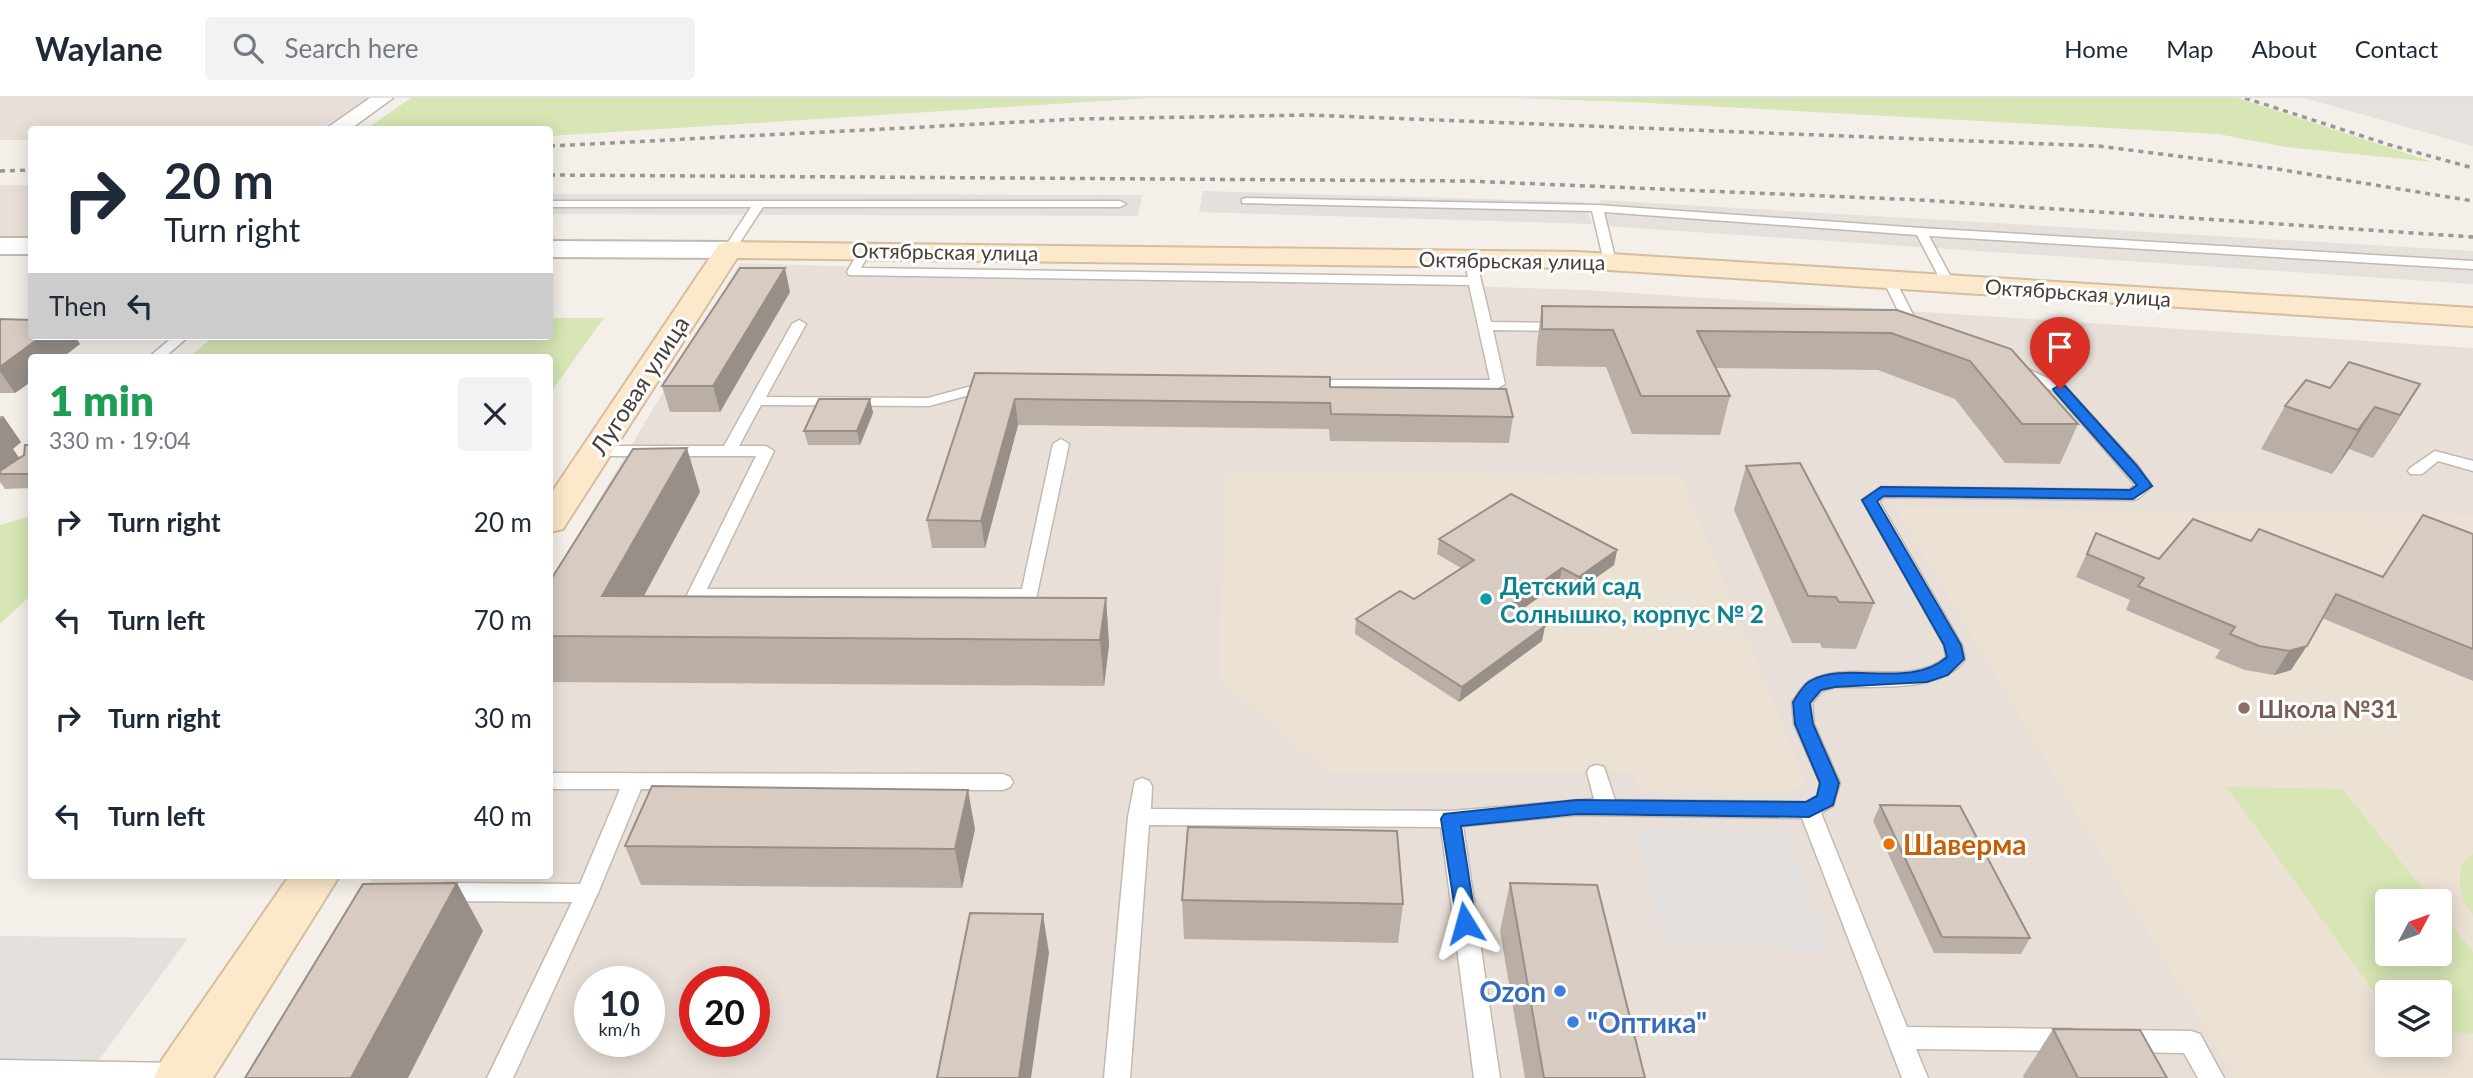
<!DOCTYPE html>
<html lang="en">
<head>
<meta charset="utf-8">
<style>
	:root { --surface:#fff; --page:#f2f2f3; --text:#1f2937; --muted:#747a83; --line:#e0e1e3 }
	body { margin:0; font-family:Lato,sans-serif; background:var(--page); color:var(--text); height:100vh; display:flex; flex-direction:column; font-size:26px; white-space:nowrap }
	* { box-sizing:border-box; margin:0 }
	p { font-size:23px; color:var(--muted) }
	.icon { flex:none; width:38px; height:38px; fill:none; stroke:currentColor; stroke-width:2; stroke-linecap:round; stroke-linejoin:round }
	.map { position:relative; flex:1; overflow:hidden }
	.details { position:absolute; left:28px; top:256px; width:525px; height:525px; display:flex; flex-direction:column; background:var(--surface); border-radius:7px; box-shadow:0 4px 18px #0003 }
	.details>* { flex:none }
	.guide { position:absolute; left:28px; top:28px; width:525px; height:214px; border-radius:7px; box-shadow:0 4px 18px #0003; background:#fff; color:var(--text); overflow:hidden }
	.needle { width:46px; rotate:49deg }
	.fabs { position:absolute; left:2375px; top:791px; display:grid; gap:14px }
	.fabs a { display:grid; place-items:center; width:77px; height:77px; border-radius:7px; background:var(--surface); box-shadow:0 4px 18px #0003; font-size:35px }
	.speed { position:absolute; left:574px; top:868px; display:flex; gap:14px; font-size:35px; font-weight:700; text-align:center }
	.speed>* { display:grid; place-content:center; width:91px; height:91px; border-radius:50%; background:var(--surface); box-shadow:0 4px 18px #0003; line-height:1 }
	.speed small { font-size:18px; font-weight:400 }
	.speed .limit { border:10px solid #d22; background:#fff; color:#111 }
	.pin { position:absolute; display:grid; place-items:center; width:60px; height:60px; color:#fff; margin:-72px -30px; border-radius:50% 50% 50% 0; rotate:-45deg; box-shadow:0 0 7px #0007 }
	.pin .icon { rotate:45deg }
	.me { position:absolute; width:77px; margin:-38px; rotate:352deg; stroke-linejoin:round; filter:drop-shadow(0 0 5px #0008) }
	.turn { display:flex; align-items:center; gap:24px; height:147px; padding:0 21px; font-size:32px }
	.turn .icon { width:91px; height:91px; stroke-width:2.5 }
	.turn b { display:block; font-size:49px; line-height:60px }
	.then { display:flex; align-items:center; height:66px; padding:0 21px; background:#0003; gap:14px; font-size:26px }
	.round { display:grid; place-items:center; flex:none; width:74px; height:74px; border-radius:7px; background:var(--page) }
	.head { display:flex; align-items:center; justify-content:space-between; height:119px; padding:0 21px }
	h1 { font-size:42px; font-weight:800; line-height:52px; color:#1e9e55 }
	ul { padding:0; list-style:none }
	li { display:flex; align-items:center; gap:21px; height:98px; padding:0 21px }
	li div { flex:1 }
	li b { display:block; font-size:26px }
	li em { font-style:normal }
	header { display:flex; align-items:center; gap:42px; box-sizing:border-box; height:98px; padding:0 35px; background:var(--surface); border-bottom:2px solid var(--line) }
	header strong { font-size:33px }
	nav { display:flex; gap:38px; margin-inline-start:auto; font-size:24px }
	.search { width:490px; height:63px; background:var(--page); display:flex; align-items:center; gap:18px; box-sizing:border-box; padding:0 24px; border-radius:7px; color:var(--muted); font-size:26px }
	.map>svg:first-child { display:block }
</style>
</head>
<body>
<header>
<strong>Waylane</strong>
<div class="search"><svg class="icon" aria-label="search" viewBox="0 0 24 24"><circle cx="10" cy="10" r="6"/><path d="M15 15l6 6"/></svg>Search here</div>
<nav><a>Home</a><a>Map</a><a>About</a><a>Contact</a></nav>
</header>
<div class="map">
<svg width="2473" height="980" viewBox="0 0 2473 980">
	<rect width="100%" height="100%" fill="#f4efe9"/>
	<!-- residential -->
	<path fill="#e8e0d8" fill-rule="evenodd" d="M0,0H373L319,31L32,32L31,42H0Z
		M0,87H31V138H0Z
		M740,165L1585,192L2473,250V980H253L375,777H550V484ZM2387,803H2440V856H2387ZM590,884H649V943H590ZM695,884H754V943H695ZM2387,894H2440V947H2387Z"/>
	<!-- industrial -->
	<path fill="#e7e1de" d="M2304,0H2473V48Z
		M1600,102L2473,153V186L1605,128Z"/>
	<!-- education -->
	<path fill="#ece2d4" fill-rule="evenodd" d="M1225,376L1680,377L1806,685L1790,693L1641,694L1634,674H1328L1219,580Z
		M1895,409L2473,417V980H2235ZM2387,803H2440V856H2387ZM2387,894H2440V947H2387Z"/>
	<!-- green -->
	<path fill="#d7e6b4" d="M411,0H1149L550,38V32L366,31Z
		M1515,0H2238L2433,64L2285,49L2218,36L1631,4Z
		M550,220H604L550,295V259H189L214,238H550Z
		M31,418V497L0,526V427Z
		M2227,689L2342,691L2433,803H2387V856H2440V812L2473,854V935L2440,934V894H2387V912Z
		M2473,755V818C2460,798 2451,771 2473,755Z"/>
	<!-- parking -->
	<path fill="#e3e0de" d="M1203,93L1585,104L1592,126L1199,114Z
		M550,96L1142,97L1138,118L550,116Z
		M1635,731L1786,734L1830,852L1666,849Z
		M0,838L188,840L86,980H0Z"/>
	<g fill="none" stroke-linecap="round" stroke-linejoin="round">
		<!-- service casing -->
		<g stroke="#c2b9af" stroke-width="3">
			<path id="service" d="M1246,100L1597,107L1921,130L2473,163V171L1929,138L1954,185L1948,189L1942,185L1917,137L1604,114L1616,164L1610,168L1604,164L1592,113L1242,105V101Z
				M550,103H1120L1126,106L1120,109H763L733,155L729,156L723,152L751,109H550Z
				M865,148L871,152L861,170L1468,179L1464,161L1470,157L1476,161L1491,224L1561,225L1568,229L1561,233L1493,232L1505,286L1498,290L1308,289L1303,288V282H1490L1469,187L849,177L847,174L861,149Z
				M1889,178L1895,182L1920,230L1926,234L1924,237H1914L1908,233L1883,182Z
				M799,222L806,226L766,299L928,300L990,283L997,287L995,290L929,308L761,307L739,348H766L774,353L707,491H1022L1053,346L1061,341L1069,346L1036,501H690L687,497L756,358H596L588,353L596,348H724L792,226Z
				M174,238H189L165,259H149Z
				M2014,265L2065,288L2138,368L2152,388L2139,400L2133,402L1885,399L1879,403L1962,547L1965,561C1944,595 1871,588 1835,589L1822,593L1812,605L1814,626L1840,685L1833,708L1821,715L1907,929L2070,931L2079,934L2082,942L2079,950L2070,953L1916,951L1928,980H1902L1802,720L1577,717L1463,728L1500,980H1474L1441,729L1149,727L1130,980H1104L1128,719L1135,683L1142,680L1149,683L1152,688L1151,711L1451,713L1594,701L1587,674L1590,669L1597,667L1604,669L1615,702L1806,704L1817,698L1820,685L1794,626L1792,604C1796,598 1803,587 1809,583C1849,561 1910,590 1946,559L1944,547L1862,402L1881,389L2129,392L2135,387L2055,294L2009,272L2007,269Z
				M2435,353L2473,363V373L2438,363L2422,376H2410L2408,373L2410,370Z
				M550,675L1003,676L1010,679L1013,684L1010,689L1003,692L641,691L598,795L513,980H487L572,804L444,803L436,800L433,794L436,788L444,785L580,786L620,691H550Z
				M2123,932L2191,933L2200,936L2224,980H2198L2184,955L2123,954L2114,951L2111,943L2114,935Z
				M0,962L177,965L186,968L190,976L188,980H0Z"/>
		</g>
		<!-- minor casing -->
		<g stroke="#c2b9af" stroke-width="3">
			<path id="minor" d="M370,0H393L349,32H324Z"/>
		</g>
		<!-- tertiary casing -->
		<g stroke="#c2b9af" stroke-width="4">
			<path id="tertiary" d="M0,140H32V156H0Z
				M550,143L729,144L739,146L742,152L739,158L729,160L550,159Z"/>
		</g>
		<!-- secondary casing -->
		<g stroke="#d5be9e" stroke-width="4">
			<path id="secondary" d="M729,144L1578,154L2473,210V228L1578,170L737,160L568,423L563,431L550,434V397L719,146Z
				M290,777H340L213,980H154L162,962Z"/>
		</g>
		<!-- service -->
		<use href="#service" fill="#fff" fill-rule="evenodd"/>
		<!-- minor -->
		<use href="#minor" fill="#fff" fill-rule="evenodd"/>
		<!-- tertiary -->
		<use href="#tertiary" fill="#fff" fill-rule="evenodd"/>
		<!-- secondary -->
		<use href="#secondary" fill="#fce9cb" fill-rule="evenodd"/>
		<!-- rail -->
		<path stroke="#989898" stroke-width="3.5" stroke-dasharray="5 5" stroke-linecap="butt" d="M2245,0L2390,47L2473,70
			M550,48L1079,21L1309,17L2098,48L2271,70L2473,103
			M0,73L32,72
			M550,77L1468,83L1921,102L2473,139"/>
	</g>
	<!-- wall -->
	<path fill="#baafa7" d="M790,194L720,314H670L662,288Z
		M1542,208L1897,212L2078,326L2060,366L2005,365L1955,301L1878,272L1716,270L1730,298L1720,337L1632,336L1606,269L1536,268L1537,245Z
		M0,221L80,246L63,259H32V283L15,295H0Z
		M975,275L1330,289L1513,319L1509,345L1330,343L1329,331L1018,327L985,450H932L927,422Z
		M2420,286L2373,360L2349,351L2332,376L2261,351L2285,308Z
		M870,301L873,315L860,347H808L804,333Z
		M0,318H3L21,344L13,351L19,360L24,357L32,347V390L5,391L0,384Z
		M1746,368L1874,505L1856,551L1822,550L1820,545H1792L1734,412Z
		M700,394L644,498L1106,500L1109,547L1104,588L550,584V483Z
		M2096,435L2159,461L2251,443L2383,479L2473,436V583L2322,520L2291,572L2274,577L2245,572L2215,560L2220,552L2126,512L2130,502L2076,479Z
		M1439,441L1617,452L1614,467L1576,494L1559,485L1520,513L1545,528L1542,543L1459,604L1355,536L1356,521L1414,501L1461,470L1437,456Z
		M1880,707L2030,840L2021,856L1934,855L1873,723Z
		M975,731L962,790L641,787L625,748Z
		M1510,785L1645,980H1525L1500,833Z
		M1182,802L1403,806L1398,845L1184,841Z
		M2053,931L2167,980H2024L2023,978Z"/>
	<!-- shaded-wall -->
	<path fill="#978f88" d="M785,170L790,194L720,314L713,288Z
		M42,238H75L80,246L63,259H32V283L15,295L0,273V269Z
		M2420,286L2394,328L2373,360L2400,317Z
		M870,301L873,315L860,347L857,333Z
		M1015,301L1018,327L985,450L981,423Z
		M2375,309L2349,351L2332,376L2358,332Z
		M3,318L21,344L13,351L20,361L0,375V321Z
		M687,350L700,394L622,538L602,498Z
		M1617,452L1614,467L1576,494L1579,479Z
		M1562,470L1559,485L1507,522L1510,507Z
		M1106,500L1109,547L1104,588L1100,542Z
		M1545,528L1542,543L1459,604L1462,589Z
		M2307,548L2291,572L2274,577L2289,553Z
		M968,692L975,731L962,790L955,751Z
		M457,785L483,833L408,980H351Z
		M1043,816L1049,855L1031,980H1019Z"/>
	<!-- building -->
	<path fill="#d8ccc2" stroke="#978f88" stroke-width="2" d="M740,170H785L713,288H662Z
		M1542,208L1897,212L2011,251L2078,326H2022L1970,263L1891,235L1697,233L1730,298H1641L1613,232L1542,231Z
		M0,221L32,222V238H42L0,269Z
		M2349,264L2420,286L2400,317L2375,309L2358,332L2285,308L2306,282L2330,290Z
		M975,275L1330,279V289L1506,291L1513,319L1331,316L1330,305L1015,301L981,423L927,422Z
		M819,301H870L857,333H804Z
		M25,347H32V376H0V373L24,357Z
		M687,350L602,498L1106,500L1100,542L550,538V483L633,351Z
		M1800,365L1874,505L1839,504L1836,499L1808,498L1746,368Z
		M1511,396L1617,452L1579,479L1562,470L1510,507L1545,528L1462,589L1356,521L1400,493L1414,501L1474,462L1439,441Z
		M2423,417L2473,436V551L2336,496L2307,548L2289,553L2259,548L2230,536L2235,529L2138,488L2144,480L2087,456L2096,435L2159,461L2193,421L2251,443L2259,431L2383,479Z
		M652,688L968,692L955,751L625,748Z
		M1880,707L1960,708L2030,840L1942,839Z
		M1188,729L1397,733L1403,806L1182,802Z
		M457,785L351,980H245L363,786Z
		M1510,785L1597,787L1645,980H1544Z
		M970,815L1043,816L1019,980H937Z
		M2053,931L2140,932L2167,980H2078Z"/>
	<!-- route -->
	<path fill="#1a73e8" stroke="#114b97" stroke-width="2" d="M2060,287L2065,288L2137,368L2152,388L2133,401L1884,398L1877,403L1961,547L1964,561L1948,577L1927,584L1835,589L1821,592L1810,605L1813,626L1839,685L1833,707L1809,719L1577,716L1461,728L1476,825L1473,831L1465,833L1458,831L1441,721L1444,716L1577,702L1806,704L1817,698L1820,685L1795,626L1793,604C1797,598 1803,587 1810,583C1847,562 1910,592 1947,559L1944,547L1862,402L1881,389L2130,392L2137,387L2055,294L2053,291Z"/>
	<!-- markers -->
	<circle fill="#0f9aa8" stroke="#fff" stroke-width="2.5" cx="1486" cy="501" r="7"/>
	<circle fill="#8d6e63" stroke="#fff" stroke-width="2.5" cx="2244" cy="610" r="7"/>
	<circle fill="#e8710a" stroke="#fff" stroke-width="2.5" cx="1889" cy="746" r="7"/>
	<g fill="#3f7fe0" stroke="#fff" stroke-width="2.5">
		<circle cx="1560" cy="893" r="7"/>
		<circle cx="1573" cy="924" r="7"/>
	</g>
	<g text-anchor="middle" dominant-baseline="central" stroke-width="6" stroke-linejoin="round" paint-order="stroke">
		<!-- far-street labels -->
		<g font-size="21" fill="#473f38" stroke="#fff">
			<text transform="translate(945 153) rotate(1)">Октябрьская улица</text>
			<text transform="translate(1512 162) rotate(1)">Октябрьская улица</text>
			<text transform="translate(2078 194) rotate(4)">Октябрьская улица</text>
		</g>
		<!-- street labels -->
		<g font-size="24" fill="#473f38" stroke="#fff">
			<text transform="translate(639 287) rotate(-57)">Луговая улица</text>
		</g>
		<!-- culture labels -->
		<g font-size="24" font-weight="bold" fill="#0d838f" stroke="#fff" text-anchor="start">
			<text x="1500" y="487">Детский сад<tspan x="1500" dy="28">Солнышко, корпус № 2</tspan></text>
		</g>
		<!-- education labels -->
		<g font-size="24" font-weight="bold" fill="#785e54" stroke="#fff" text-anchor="start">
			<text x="2258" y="610">Школа №31</text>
		</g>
		<!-- near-food labels -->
		<g font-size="28" font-weight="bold" fill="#c56008" stroke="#fff" text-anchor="start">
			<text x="1903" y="746">Шаверма</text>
		</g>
		<!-- near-shop labels -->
		<g font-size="28" font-weight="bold" fill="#366cbe" stroke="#fff" text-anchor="end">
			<text x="1546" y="893">Ozon</text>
			<text x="1587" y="924" text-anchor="start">"Оптика"</text>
		</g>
	</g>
</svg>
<div class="fabs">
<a><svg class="needle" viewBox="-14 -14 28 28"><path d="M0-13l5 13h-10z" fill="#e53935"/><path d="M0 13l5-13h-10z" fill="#747a83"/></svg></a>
<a><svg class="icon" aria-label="layers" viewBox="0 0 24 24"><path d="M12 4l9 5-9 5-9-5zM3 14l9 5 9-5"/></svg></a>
</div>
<div class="speed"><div>10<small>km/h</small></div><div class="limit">20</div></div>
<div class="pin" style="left:2060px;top:291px;background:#d93025"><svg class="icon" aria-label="arrive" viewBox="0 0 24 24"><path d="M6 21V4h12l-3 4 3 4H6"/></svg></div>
<svg class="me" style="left:1465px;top:825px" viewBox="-20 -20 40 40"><path d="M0-17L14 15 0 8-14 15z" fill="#1a73e8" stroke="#fff" stroke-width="4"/></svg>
<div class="guide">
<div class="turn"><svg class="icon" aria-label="right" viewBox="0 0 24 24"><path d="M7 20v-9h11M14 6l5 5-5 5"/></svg><div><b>20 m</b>Turn right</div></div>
<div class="then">Then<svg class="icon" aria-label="left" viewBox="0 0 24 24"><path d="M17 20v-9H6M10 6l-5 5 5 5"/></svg></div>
</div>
<section class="details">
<div class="head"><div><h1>1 min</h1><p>330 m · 19:04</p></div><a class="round"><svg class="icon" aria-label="close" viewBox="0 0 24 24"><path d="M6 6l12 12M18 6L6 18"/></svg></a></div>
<ul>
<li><svg class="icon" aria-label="right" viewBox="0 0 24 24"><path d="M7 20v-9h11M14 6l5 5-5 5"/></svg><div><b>Turn right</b></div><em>20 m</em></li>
<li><svg class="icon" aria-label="left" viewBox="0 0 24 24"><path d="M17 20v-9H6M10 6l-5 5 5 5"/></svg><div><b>Turn left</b></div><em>70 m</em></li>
<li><svg class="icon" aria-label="right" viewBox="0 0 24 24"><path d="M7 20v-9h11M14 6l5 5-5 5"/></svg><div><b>Turn right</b></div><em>30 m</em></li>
<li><svg class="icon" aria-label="left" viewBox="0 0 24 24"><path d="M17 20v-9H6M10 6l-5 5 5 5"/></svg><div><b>Turn left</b></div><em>40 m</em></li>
</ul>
</section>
</div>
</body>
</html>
